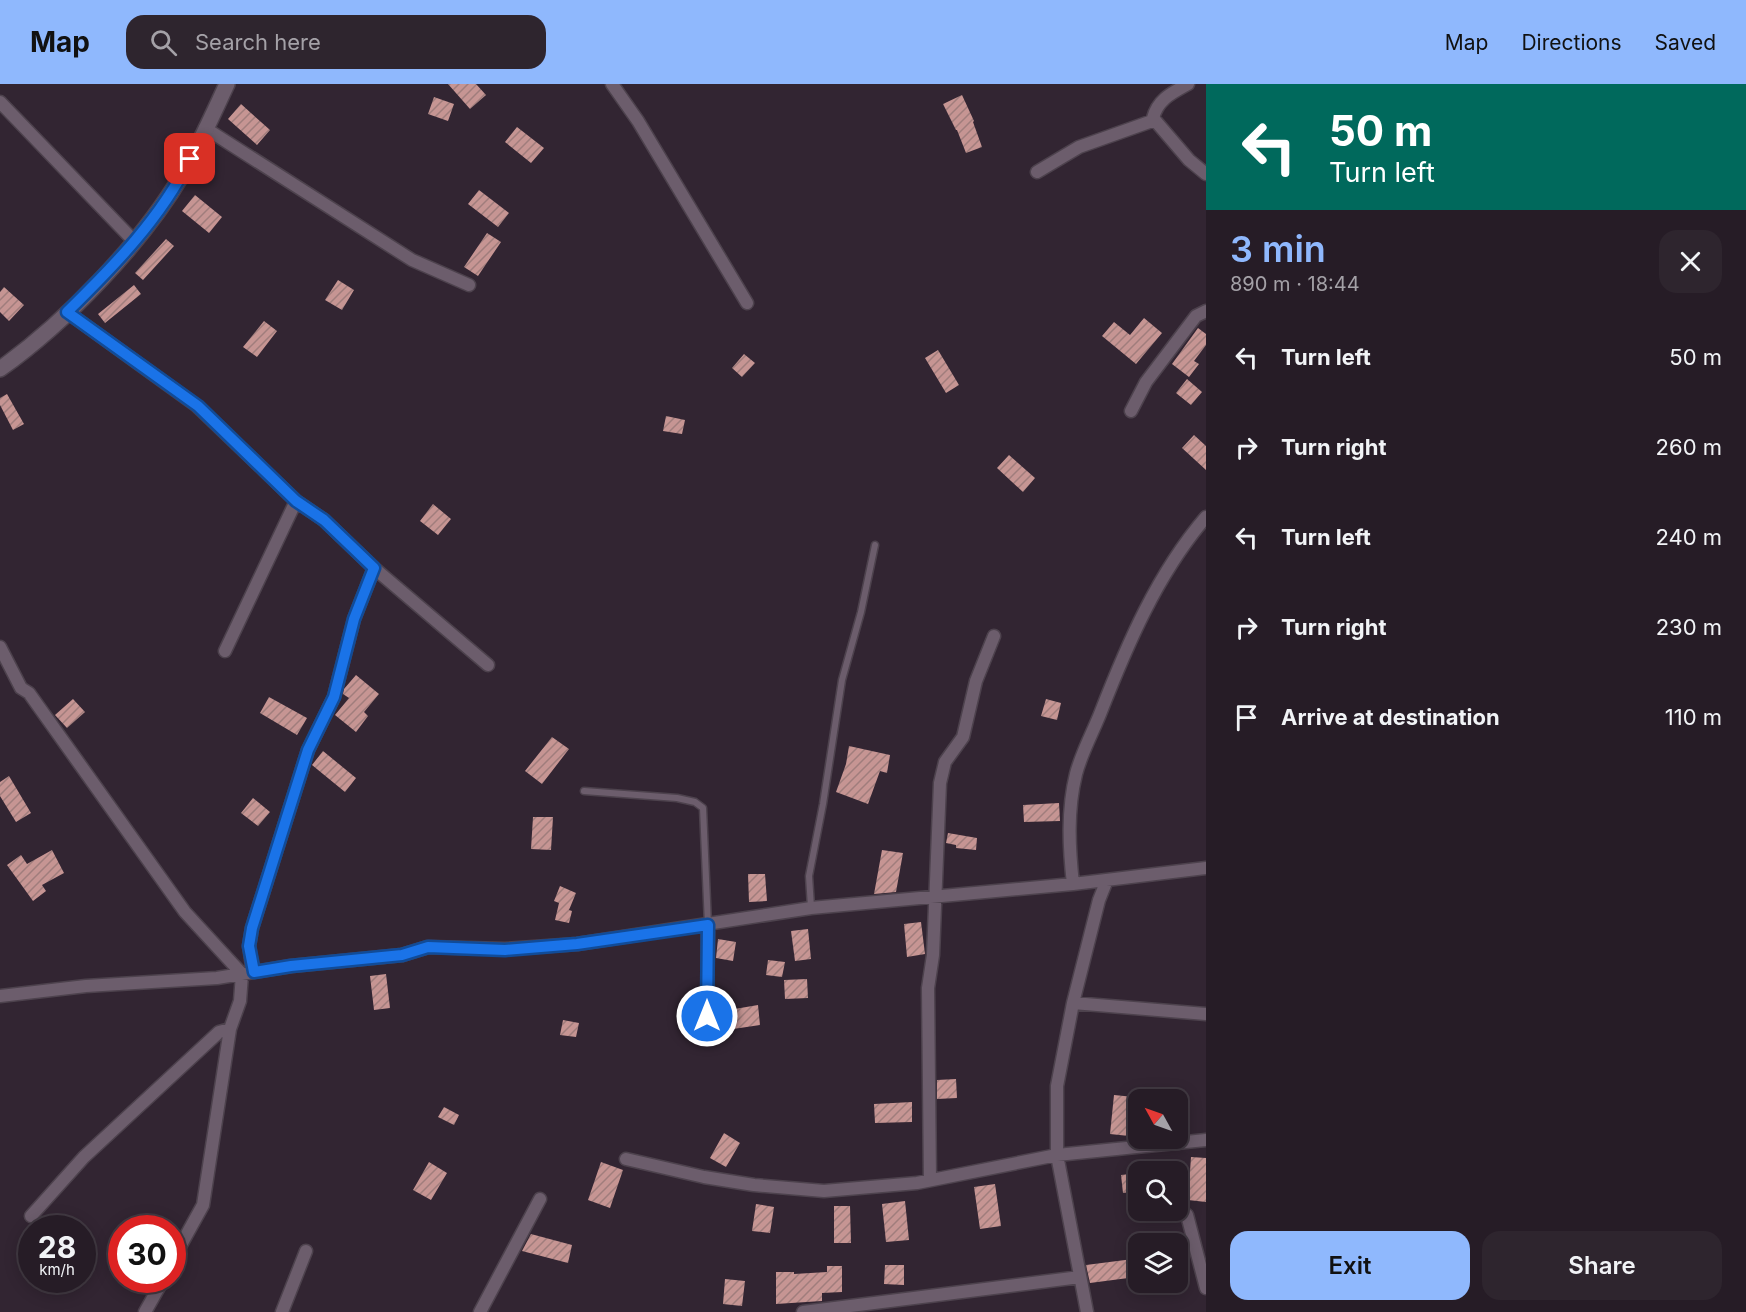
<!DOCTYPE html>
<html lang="en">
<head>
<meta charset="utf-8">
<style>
	:root { --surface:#261c26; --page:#2e252e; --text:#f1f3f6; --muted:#a4a1a7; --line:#423a43; --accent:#8fb8fd }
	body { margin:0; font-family:Inter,sans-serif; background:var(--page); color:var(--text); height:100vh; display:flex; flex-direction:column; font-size:22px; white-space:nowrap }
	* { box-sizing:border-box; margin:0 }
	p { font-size:20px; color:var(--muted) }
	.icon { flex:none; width:33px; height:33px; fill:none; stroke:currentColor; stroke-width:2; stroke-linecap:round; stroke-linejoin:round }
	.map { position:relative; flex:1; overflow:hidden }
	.drawer { display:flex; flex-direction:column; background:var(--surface); width:540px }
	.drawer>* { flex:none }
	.hud { background:#00695c; color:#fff; overflow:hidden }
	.needle { width:39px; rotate:310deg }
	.fabs { position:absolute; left:1128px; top:1005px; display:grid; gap:12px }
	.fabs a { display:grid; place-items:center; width:60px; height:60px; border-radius:12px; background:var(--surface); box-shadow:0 3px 15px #0003,0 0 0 2px var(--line); font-size:30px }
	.speed { position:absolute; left:18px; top:1131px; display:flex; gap:12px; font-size:30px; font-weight:700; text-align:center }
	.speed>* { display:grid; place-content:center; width:78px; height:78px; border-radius:50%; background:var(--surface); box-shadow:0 3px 15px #0003,0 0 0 2px var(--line); line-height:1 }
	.speed small { font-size:15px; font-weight:400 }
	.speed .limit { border:9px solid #d22; background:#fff; color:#111 }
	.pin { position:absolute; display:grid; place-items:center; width:51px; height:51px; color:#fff; margin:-26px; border-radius:12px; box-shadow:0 3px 9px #0006 }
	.me { position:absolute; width:66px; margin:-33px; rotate:0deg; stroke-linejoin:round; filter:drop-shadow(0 0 4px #0008) }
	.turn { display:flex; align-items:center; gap:21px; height:126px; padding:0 24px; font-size:27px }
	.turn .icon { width:78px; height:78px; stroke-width:2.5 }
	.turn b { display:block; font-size:42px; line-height:51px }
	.round { display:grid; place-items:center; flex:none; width:63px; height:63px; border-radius:18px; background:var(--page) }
	.head { display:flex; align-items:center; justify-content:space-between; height:102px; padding:0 24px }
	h1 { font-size:36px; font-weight:600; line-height:45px; color:var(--accent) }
	.cta { display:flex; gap:12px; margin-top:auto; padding:12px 24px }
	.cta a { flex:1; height:69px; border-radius:18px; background:var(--accent); color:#111; font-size:24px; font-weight:600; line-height:69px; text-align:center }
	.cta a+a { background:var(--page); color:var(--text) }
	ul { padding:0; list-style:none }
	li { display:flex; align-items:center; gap:18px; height:90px; padding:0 24px }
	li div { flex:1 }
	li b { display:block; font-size:22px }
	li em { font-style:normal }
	header { display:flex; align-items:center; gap:36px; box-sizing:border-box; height:84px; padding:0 30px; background:var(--accent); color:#111 }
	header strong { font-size:28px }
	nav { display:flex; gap:33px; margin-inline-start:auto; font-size:21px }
	.search { width:420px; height:54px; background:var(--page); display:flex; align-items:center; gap:15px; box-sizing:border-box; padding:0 21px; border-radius:18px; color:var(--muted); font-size:22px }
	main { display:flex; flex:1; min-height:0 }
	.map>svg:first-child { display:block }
</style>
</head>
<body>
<header>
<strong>Map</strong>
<div class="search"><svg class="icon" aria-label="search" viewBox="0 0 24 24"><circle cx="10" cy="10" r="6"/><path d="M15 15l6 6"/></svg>Search here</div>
<nav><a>Map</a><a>Directions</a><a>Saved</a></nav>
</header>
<main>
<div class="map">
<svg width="1206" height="1228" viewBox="0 0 1206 1228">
	<defs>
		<pattern id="building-hatch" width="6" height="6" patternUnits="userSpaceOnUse" patternTransform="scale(1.5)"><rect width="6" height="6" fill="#c69593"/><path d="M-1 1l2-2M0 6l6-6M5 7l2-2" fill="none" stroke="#a07d7c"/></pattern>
	</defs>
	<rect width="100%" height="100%" fill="#322532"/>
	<!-- building -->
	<path fill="url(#building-hatch)" d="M448,0H476L486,11L470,25Z
		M962,11L974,37L973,38L982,63L966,69L957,46H956L943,20Z
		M434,13L454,20L448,37L428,30Z
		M241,20L270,46L257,61L228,35Z
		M517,43L544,64L531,79L505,58Z
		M479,106L509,129L498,143L468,120Z
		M195,111L222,133L209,149L182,127Z
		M487,149L501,158L478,192L464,183Z
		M166,155L174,162L143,196L135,189Z
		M338,196L354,206L342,226L325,216Z
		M134,201L141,210L105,239L98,230Z
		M4,203L24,221L9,237L0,228V208Z
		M1144,234L1162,249L1136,280L1102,252L1114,238L1130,251Z
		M264,237L277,247L257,273L243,263Z
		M1198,244L1206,250V261L1194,277L1199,280L1189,293L1172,280Z
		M938,266L959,301L946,309L925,274Z
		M744,270L755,279L742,293L732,284Z
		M1187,295L1202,308L1191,321L1176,309Z
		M7,310L24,340L13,346L0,321V314Z
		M666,332L685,336L682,350L663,347Z
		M1194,351L1206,362V386L1182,364Z
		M1009,371L1035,394L1023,408L997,384Z
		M433,420L451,435L438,451L420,437Z
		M356,591L379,610L364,628L368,632L356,648L335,631L349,614L343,610L344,605Z
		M269,613L307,634L297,651L260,629Z
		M73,615L85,628L67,644L55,631Z
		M1046,615L1061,619L1057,636L1041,632Z
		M552,653L569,665L542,700L525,687Z
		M849,662L890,671L887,689L880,687L868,720L836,708L846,680Z
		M323,667L356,694L345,708L312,681Z
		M9,692L31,729L16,738L0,712V698Z
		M253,714L270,728L258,742L241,729Z
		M1059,719L1060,737L1024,738L1023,721Z
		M533,733H553L551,766L531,765Z
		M948,749L977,754L976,766L956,764V761L946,759Z
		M52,766L64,789L42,801L46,807L33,817L7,781L21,771L27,780Z
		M882,766L903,769L896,808L874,810Z
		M748,790H765L767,817L749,818Z
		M560,802L576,809L569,826L572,827L569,839L555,836L559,819L554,817Z
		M921,838L925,870L907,873L904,840Z
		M808,845L811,875L795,877L791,847Z
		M718,855L736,858L733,877L716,874Z
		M768,876L785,878L782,893L766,891Z
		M386,890L390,924L374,926L370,892Z
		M807,895L808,914L785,915L784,896Z
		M758,921L760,941L720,947L717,928Z
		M563,936L579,939L576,953L560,951Z
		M956,995L957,1014L937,1015V996Z
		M1114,1011L1134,1013L1129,1052L1110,1050Z
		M912,1018V1038L875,1039L874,1020Z
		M444,1023L459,1031L454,1041L438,1033Z
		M724,1049L740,1059L726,1083L710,1074Z
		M1191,1073L1206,1074V1118L1188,1116Z
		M429,1078L447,1089L431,1116L413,1106Z
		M601,1078L623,1086L610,1124L588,1116Z
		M1138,1089V1107L1123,1109L1121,1091Z
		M995,1100L1001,1142L980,1145L974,1103Z
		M905,1117L909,1156L886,1158L882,1120Z
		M756,1120L774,1123L770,1149L752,1147Z
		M834,1122H850L851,1159H834Z
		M531,1150L572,1161L568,1179L522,1167Z
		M1133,1175L1136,1193L1090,1199L1086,1181Z
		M885,1181H904V1201L884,1200Z
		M827,1182H842V1208L822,1209V1217L776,1220V1188H794V1190L827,1188Z
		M725,1195L745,1197L742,1222L723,1220Z"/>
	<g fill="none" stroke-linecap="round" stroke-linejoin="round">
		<!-- service casing -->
		<g stroke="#4d424d" stroke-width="9">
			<path id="service" d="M584,707L677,714L695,718L703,724L708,841
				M811,823L809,792L823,720L842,596L861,528L875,461"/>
		</g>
		<!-- minor casing -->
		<g stroke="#4d424d" stroke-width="15">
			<path id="minor" d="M612,0L638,37L747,219
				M1188,0C1172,9 1158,15 1153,34L1189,76L1206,90
				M0,18L134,157
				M205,44L412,176L469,201
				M1037,88L1079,63L1155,36L1153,34
				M67,228L197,322L296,417L324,436L374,484L488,581
				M1131,327L1146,298L1196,232L1206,227
				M0,563L21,604L29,609L185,828L242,890L240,917L230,945L203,1121L172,1177
				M225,567L296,417
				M1073,800C1069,764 1067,726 1076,690C1081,670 1092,650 1100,630C1127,561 1157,490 1206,433
				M253,888L249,862L252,844L308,666L334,613L354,535L374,484
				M0,912L86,902L217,894L291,882L402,871L428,863L505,865L577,860L811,824L1073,800L1206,784
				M1073,919L1206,930
				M707,932L708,841
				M626,1075L704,1093L754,1101L824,1107L917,1099L1057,1071L1206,1056
				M930,1096L928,904L933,871L940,699L945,678L963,653L976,597L994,552
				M1187,1131L1206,1204
				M31,1132L84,1073L219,948L230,945
				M145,1228L163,1196
				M282,1228L306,1167
				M480,1228L540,1115
				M803,1228L1080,1193
				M1087,1228L1057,1071V1002L1073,919L1099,816L1107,796"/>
		</g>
		<!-- tertiary casing -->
		<g stroke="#4d424d" stroke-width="18">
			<path id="tertiary" d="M0,285C66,238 141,160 182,91C199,62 213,30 227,0"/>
		</g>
		<!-- service -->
		<use href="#service" stroke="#6c5d6c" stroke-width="6"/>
		<!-- minor -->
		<use href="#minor" stroke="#6c5d6c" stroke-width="12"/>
		<!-- tertiary -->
		<use href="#tertiary" stroke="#6c5d6c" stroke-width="15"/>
	</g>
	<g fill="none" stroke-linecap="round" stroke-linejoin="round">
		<!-- route casing -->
		<g stroke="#114b97" stroke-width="15">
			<path id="route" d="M190,75C161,134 114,182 67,228L198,322L296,417L324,436L374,484L354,535L334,613L308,666L252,844L249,862L254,888L291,882L402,871L428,863L505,866L577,860L708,841L707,932"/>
		</g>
		<!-- route -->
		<use href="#route" stroke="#1a73e8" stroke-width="10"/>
	</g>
</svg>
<div class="fabs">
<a><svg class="needle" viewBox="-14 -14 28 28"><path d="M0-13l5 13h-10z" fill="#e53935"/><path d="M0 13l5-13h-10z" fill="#a4a1a7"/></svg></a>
<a><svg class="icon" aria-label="search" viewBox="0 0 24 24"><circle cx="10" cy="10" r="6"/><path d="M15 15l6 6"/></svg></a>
<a><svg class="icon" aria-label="layers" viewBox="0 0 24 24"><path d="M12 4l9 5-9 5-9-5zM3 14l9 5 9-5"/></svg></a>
</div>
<div class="speed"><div>28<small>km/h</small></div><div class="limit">30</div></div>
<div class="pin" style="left:190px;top:75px;background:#d93025"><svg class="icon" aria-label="arrive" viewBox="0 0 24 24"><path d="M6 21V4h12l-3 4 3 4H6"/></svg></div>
<svg class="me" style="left:707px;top:932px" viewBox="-20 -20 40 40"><circle r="17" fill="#1a73e8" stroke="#fff" stroke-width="3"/><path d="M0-11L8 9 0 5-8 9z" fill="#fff"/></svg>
</div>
<section class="drawer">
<div class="hud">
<div class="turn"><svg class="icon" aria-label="left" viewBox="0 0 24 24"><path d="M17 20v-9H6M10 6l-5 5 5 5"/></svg><div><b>50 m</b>Turn left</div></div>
</div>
<div class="head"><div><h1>3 min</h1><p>890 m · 18:44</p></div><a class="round"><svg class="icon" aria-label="close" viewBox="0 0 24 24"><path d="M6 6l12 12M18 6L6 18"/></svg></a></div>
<ul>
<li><svg class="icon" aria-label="left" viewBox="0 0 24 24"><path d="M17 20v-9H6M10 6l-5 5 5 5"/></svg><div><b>Turn left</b></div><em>50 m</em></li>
<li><svg class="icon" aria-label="right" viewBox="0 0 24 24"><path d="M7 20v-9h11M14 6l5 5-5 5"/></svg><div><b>Turn right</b></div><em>260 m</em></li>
<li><svg class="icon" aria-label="left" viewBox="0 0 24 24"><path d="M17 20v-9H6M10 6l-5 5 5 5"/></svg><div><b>Turn left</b></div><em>240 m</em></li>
<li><svg class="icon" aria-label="right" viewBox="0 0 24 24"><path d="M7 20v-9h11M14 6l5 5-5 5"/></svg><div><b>Turn right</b></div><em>230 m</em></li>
<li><svg class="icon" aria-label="arrive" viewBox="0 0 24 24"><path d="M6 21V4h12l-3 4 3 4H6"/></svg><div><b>Arrive at destination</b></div><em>110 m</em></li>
</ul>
<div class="cta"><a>Exit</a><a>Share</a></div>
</section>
</main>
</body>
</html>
